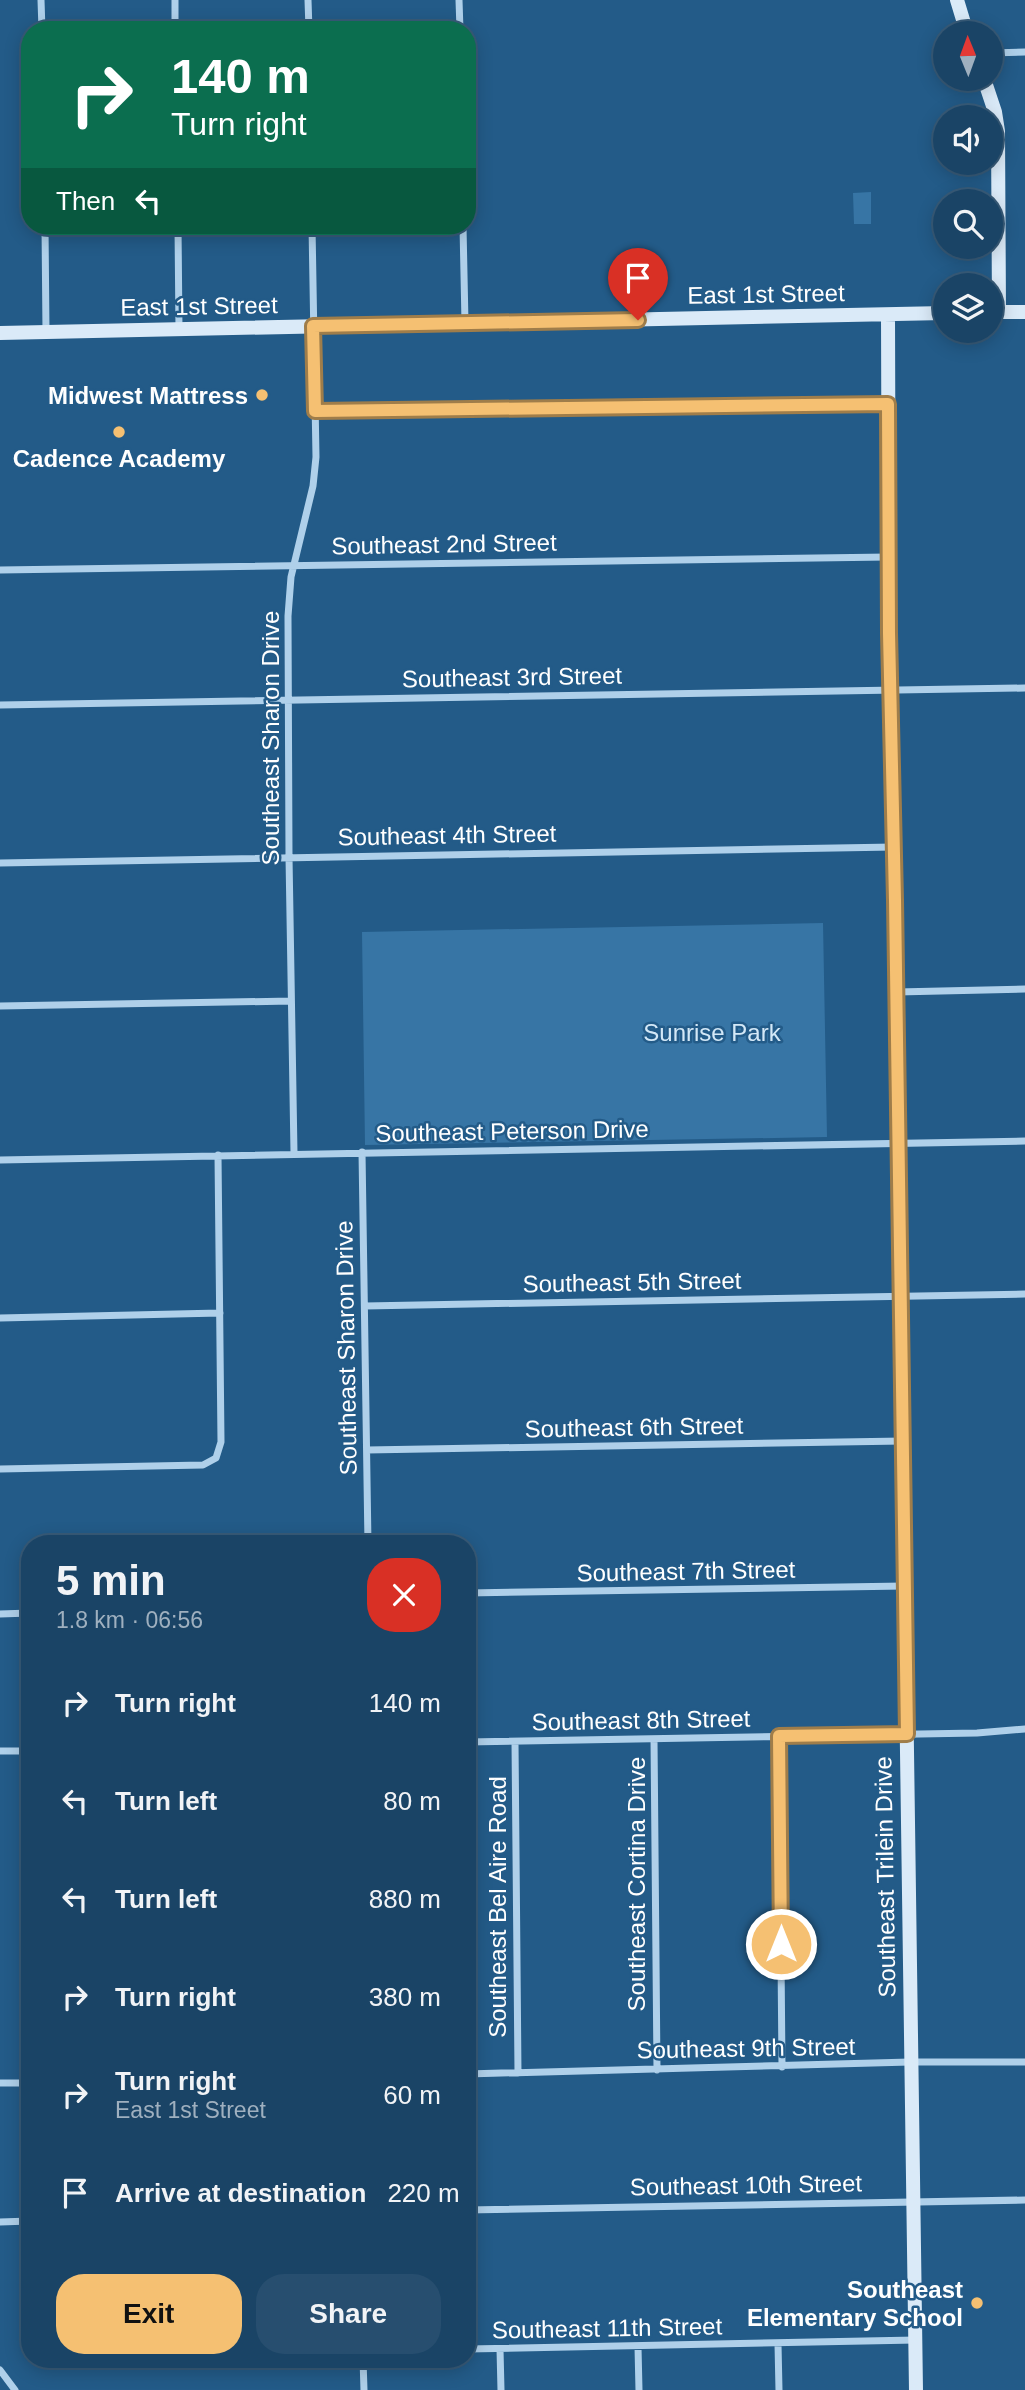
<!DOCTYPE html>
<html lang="en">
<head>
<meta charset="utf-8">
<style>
	:root { --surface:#1a4466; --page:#274e6f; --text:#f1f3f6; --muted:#9fb0bf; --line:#385c7a; --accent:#f5c072 }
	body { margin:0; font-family:Arial,sans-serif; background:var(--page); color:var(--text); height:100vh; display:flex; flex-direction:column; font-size:26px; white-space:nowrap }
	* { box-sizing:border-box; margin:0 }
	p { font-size:23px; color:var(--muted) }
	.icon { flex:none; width:38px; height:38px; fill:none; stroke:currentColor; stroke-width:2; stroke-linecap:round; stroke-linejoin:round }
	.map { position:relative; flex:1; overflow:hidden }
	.drawer { position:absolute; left:21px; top:1535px; width:455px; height:833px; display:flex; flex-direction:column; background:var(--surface); border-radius:28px; box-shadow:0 4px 18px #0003,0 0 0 2px var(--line) }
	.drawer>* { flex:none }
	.top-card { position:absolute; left:21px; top:21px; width:455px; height:214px; border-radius:28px; box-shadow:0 4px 18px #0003,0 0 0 2px var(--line); background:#0b6e4f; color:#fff; overflow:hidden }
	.needle { width:46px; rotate:359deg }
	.tools { position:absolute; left:933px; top:21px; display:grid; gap:14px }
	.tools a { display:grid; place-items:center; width:70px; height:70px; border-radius:50%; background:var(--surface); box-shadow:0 4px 18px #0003,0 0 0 2px var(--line); font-size:35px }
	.pin { position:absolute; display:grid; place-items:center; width:60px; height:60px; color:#fff; margin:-72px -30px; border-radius:50% 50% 50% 0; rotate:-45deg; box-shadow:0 0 7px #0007 }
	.pin .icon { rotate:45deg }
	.me { position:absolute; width:77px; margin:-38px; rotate:0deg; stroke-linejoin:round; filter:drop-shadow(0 0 5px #0008) }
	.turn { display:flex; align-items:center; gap:24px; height:147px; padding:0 35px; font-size:32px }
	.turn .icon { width:91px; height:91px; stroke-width:2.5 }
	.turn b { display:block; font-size:49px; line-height:60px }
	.then { display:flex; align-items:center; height:66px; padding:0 35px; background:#0003; gap:14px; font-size:26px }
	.round { display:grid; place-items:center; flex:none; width:74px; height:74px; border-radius:28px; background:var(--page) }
	.head { display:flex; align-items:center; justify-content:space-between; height:119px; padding:0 35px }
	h1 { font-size:42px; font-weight:600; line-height:52px }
	.button { display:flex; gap:14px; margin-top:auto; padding:14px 35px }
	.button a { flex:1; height:80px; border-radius:28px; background:var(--accent); color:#111; font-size:28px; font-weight:600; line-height:80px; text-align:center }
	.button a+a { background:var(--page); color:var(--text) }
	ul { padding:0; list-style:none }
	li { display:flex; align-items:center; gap:21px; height:98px; padding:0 35px }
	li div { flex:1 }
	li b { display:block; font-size:26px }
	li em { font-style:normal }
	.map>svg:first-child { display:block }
</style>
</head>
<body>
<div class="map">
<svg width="1025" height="2390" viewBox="0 0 1025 2390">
	<rect width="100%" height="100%" fill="#235b88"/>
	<!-- green -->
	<path fill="#3775a5" d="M871,192V224H854L853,193Z
		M823,923L827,1137L365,1145L362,932Z"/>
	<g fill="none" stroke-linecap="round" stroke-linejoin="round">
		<!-- street -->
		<path stroke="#afd0ea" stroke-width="7" d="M41,0L42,30
			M175,0V30
			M308,0L309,30
			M459,0L460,30
			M990,53L1025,52
			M45,226L46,332
			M178,226L179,329
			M463,226L465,323
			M315,411L888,404
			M0,570L888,557
			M0,705L1025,688
			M0,863L894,847
			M897,992L1025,989
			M0,1006L291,1001
			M362,1152L368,1544
			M294,1153L289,857L288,616L291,577L313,486L316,457L312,226
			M0,1160L1025,1141
			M365,1306L1025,1294
			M0,1318L220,1313
			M367,1450L903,1441
			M0,1469L203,1465L216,1458L221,1442L218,1155
			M467,1593L904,1586
			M0,1614L30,1613
			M779,1736L782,2067
			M654,1739L657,2070
			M467,1742L977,1733L1025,1729
			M515,1742L518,2073
			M0,1751H30
			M467,2074L910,2062H1025
			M0,2083H30
			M467,2210L1025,2200
			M0,2222L30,2221
			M778,2344L779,2390
			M638,2347L639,2390
			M467,2349L916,2340
			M500,2349L501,2390
			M363,2359L364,2390
			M0,2370L15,2390"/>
		<!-- secondary -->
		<path stroke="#daeaf8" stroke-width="14" d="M957,0L967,33
			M984,79L995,112L998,131L999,312
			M992,312H1025
			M888,315L889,633L895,900L916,2390
			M0,333L945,313"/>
	</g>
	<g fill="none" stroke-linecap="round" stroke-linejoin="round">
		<!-- route casing -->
		<g stroke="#9f7d4a" stroke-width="18">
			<path id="route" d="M638,320L313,326L315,411L888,404L889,633L895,900L907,1734L779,1736L781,1944"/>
		</g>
		<!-- route -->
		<use href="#route" stroke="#f5c072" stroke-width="12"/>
	</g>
	<!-- markers -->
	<g fill="#f5c072" stroke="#235b88" stroke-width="2.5">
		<circle cx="262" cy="395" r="7"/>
		<circle cx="119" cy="432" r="7"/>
		<circle cx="977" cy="2303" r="7"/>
	</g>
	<g text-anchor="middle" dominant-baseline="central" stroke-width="5" stroke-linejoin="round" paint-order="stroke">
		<!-- street labels -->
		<g font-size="24" fill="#fff" stroke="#235b88">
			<text transform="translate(766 294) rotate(-1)">East 1st Street</text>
			<text transform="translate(199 306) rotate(-1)">East 1st Street</text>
			<text transform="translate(444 544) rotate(-1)">Southeast 2nd Street</text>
			<text transform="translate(512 677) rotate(-1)">Southeast 3rd Street</text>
			<text transform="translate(270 738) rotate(-90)">Southeast Sharon Drive</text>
			<text transform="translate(447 835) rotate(-1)">Southeast 4th Street</text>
			<text transform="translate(512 1131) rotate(-1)">Southeast Peterson Drive</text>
			<text transform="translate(632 1282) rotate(-1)">Southeast 5th Street</text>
			<text transform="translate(346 1348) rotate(-91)">Southeast Sharon Drive</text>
			<text transform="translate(634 1427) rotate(-1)">Southeast 6th Street</text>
			<text transform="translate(686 1571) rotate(-1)">Southeast 7th Street</text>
			<text transform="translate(641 1720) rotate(-1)">Southeast 8th Street</text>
			<text transform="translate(885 1877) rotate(-91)">Southeast Trilein Drive</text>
			<text transform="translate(636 1884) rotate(-90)">Southeast Cortina Drive</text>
			<text transform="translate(497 1907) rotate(-90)">Southeast Bel Aire Road</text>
			<text transform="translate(746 2048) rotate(-1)">Southeast 9th Street</text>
			<text transform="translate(746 2185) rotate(-1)">Southeast 10th Street</text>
			<text transform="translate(607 2328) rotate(-1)">Southeast 11th Street</text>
		</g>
		<!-- poi labels -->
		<g font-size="24" font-weight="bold" fill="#fff" stroke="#235b88" text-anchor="end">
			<text x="248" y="395">Midwest Mattress</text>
			<text x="119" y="458" text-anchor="middle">Cadence Academy</text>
			<text x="963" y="2289">Southeast<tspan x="963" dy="28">Elementary School</tspan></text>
		</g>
		<!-- park labels -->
		<g font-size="24" fill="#d3e8f7" stroke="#235b88">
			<text x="712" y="1032">Sunrise Park</text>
		</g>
	</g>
</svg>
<div class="tools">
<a><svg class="needle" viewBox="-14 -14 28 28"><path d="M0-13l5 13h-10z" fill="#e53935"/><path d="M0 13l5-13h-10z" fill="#9fb0bf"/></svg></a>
<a><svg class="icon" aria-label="sound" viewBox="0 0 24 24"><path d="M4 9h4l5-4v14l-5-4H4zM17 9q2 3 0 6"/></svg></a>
<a><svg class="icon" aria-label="search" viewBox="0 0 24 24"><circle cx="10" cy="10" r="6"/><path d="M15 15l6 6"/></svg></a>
<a><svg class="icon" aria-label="layers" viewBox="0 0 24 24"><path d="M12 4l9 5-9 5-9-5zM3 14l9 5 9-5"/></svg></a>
</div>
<div class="pin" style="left:638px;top:320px;background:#d93025"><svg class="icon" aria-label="arrive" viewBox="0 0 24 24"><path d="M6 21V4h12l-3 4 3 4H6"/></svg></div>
<svg class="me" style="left:781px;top:1944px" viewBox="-20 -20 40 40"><circle r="17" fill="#f5c072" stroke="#fff" stroke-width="3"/><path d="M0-11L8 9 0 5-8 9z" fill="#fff"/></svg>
<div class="top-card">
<div class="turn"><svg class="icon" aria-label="right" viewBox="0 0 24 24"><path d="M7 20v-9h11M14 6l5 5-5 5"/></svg><div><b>140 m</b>Turn right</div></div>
<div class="then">Then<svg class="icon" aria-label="left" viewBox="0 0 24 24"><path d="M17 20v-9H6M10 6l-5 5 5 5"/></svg></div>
</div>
<section class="drawer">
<div class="head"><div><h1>5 min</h1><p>1.8 km · 06:56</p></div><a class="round" style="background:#d93025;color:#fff"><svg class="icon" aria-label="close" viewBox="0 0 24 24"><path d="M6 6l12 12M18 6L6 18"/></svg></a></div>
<ul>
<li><svg class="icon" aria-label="right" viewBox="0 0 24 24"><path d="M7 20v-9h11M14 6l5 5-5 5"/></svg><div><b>Turn right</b></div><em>140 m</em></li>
<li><svg class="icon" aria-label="left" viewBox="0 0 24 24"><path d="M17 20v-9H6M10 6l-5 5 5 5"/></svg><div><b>Turn left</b></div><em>80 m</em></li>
<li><svg class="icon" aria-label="left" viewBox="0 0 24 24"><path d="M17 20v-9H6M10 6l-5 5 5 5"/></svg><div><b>Turn left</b></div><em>880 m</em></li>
<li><svg class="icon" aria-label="right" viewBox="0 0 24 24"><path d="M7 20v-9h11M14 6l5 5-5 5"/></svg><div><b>Turn right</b></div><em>380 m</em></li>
<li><svg class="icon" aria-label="right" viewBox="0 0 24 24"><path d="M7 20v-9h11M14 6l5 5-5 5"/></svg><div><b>Turn right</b><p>East 1st Street</p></div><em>60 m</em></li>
<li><svg class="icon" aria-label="arrive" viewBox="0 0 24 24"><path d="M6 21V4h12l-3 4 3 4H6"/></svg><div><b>Arrive at destination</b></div><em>220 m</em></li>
</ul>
<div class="button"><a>Exit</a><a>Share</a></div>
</section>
</div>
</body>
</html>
